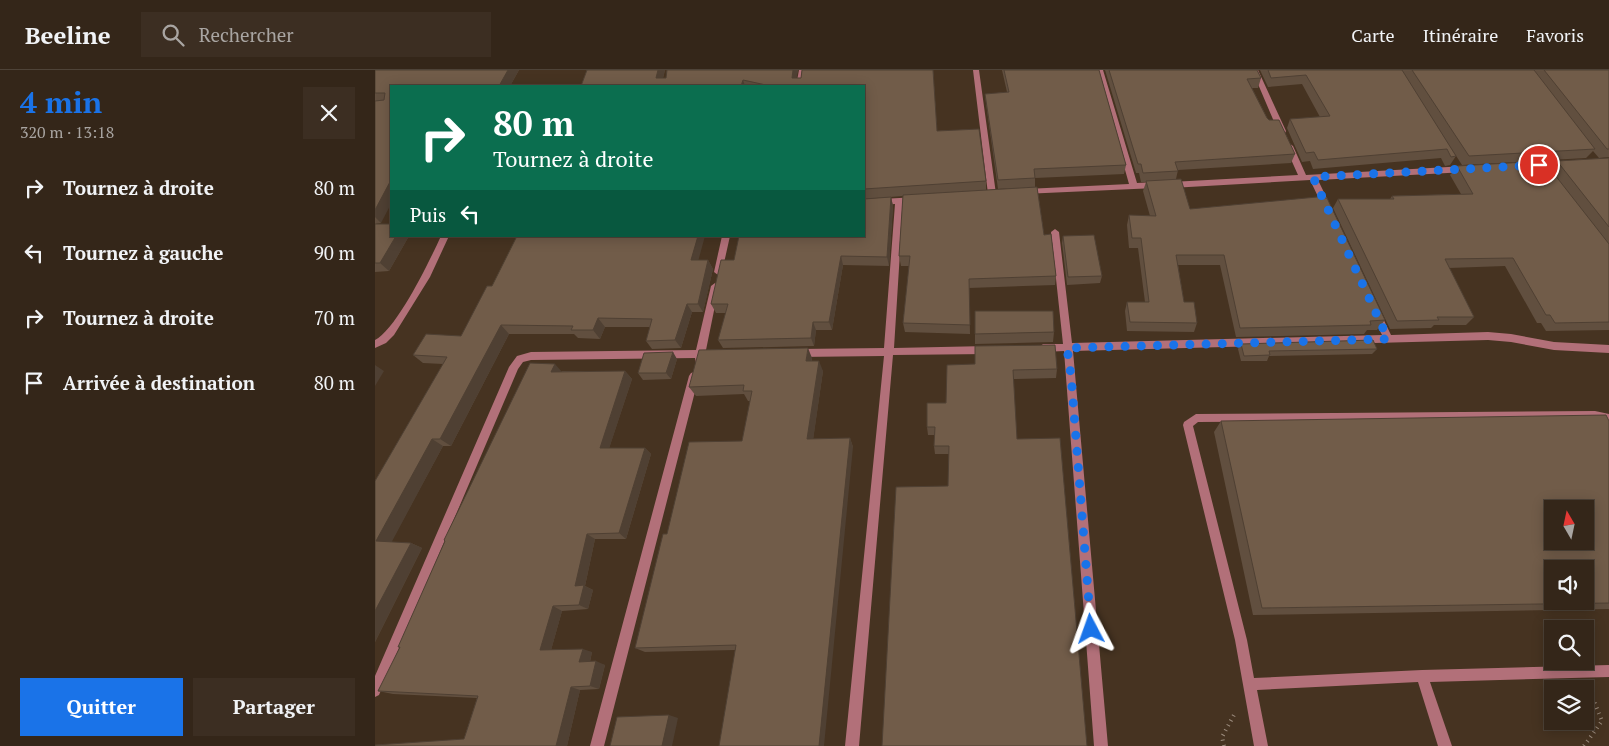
<!DOCTYPE html>
<html lang="fr">
<head>
<meta charset="utf-8">
<style>
	:root { --surface:#342619; --page:#3c2e22; --text:#f1f3f6; --muted:#a9a5a2; --line:#4e4338; --accent:#1a73e8 }
	body { margin:0; font-family:"PT Serif",serif; background:var(--page); color:var(--text); height:100vh; display:flex; flex-direction:column; font-size:19px; white-space:nowrap }
	* { box-sizing:border-box; margin:0 }
	p { font-size:16px; color:var(--muted) }
	.icon { flex:none; width:28px; height:28px; fill:none; stroke:currentColor; stroke-width:2; stroke-linecap:round; stroke-linejoin:round }
	.map { position:relative; flex:1; overflow:hidden }
	.sheet { display:flex; flex-direction:column; background:var(--surface); width:375px }
	.sheet>* { flex:none }
	.banner { position:absolute; left:15px; top:15px; width:475px; height:152px; border-radius:0px; box-shadow:0 2px 12px #0003,0 0 0 1px var(--line); background:#0b6e4f; color:#fff; overflow:hidden }
	.needle { width:32px; rotate:351deg }
	.fabs { position:absolute; left:1169px; top:430px; display:grid; gap:10px }
	.fabs a { display:grid; place-items:center; width:50px; height:50px; border-radius:0px; background:var(--surface); box-shadow:0 2px 12px #0003,0 0 0 1px var(--line); font-size:25px }
	.pin { position:absolute; display:grid; place-items:center; width:42px; height:42px; color:#fff; margin:-21px; border:2px solid #fff; border-radius:50%; box-shadow:0 1px 5px #0007 }
	.me { position:absolute; width:55px; margin:-28px; rotate:356deg; stroke-linejoin:round; filter:drop-shadow(0 0 4px #0008) }
	.turn { display:flex; align-items:center; gap:18px; height:105px; padding:0 20px; font-size:22px }
	.turn .icon { width:65px; height:65px; stroke-width:2.5 }
	.turn b { display:block; font-size:35px; line-height:42px }
	.then { display:flex; align-items:center; height:48px; padding:0 20px; background:#0003; gap:10px; font-size:19px }
	.round { display:grid; place-items:center; flex:none; width:52px; height:52px; border-radius:0px; background:var(--page) }
	.overview { display:flex; align-items:center; justify-content:space-between; height:85px; padding:0 20px }
	h1 { font-size:30px; font-weight:700; line-height:38px; color:var(--accent) }
	.cta { display:flex; gap:10px; margin-top:auto; padding:10px 20px }
	.cta a { flex:1; height:58px; border-radius:0px; background:var(--accent); color:#fff; font-size:20px; font-weight:700; line-height:58px; text-align:center }
	.cta a+a { background:var(--page); color:var(--text) }
	ul { padding:0; list-style:none }
	li { display:flex; align-items:center; gap:15px; height:65px; padding:0 20px }
	li div { flex:1 }
	li b { display:block; font-size:19px }
	li em { font-style:normal }
	header { display:flex; align-items:center; gap:30px; box-sizing:border-box; height:70px; padding:0 25px; background:var(--surface); border-bottom:1px solid var(--line) }
	header strong { font-size:24px }
	nav { display:flex; gap:28px; margin-inline-start:auto; font-size:18px }
	.search { width:350px; height:45px; background:var(--page); display:flex; align-items:center; gap:12px; box-sizing:border-box; padding:0 18px; border-radius:0px; color:var(--muted); font-size:19px }
	main { display:flex; flex:1; min-height:0 }
	.map>svg:first-child { display:block }
</style>
</head>
<body>
<header>
<strong>Beeline</strong>
<div class="search"><svg class="icon" aria-label="search" viewBox="0 0 24 24"><circle cx="10" cy="10" r="6"/><path d="M15 15l6 6"/></svg>Rechercher</div>
<nav><a>Carte</a><a>Itinéraire</a><a>Favoris</a></nav>
</header>
<main>
<section class="sheet">
<div class="overview"><div><h1>4 min</h1><p>320 m · 13:18</p></div><a class="round"><svg class="icon" aria-label="close" viewBox="0 0 24 24"><path d="M6 6l12 12M18 6L6 18"/></svg></a></div>
<ul>
<li><svg class="icon" aria-label="right" viewBox="0 0 24 24"><path d="M7 20v-9h11M14 6l5 5-5 5"/></svg><div><b>Tournez à droite</b></div><em>80 m</em></li>
<li><svg class="icon" aria-label="left" viewBox="0 0 24 24"><path d="M17 20v-9H6M10 6l-5 5 5 5"/></svg><div><b>Tournez à gauche</b></div><em>90 m</em></li>
<li><svg class="icon" aria-label="right" viewBox="0 0 24 24"><path d="M7 20v-9h11M14 6l5 5-5 5"/></svg><div><b>Tournez à droite</b></div><em>70 m</em></li>
<li><svg class="icon" aria-label="arrive" viewBox="0 0 24 24"><path d="M6 21V4h12l-3 4 3 4H6"/></svg><div><b>Arrivée à destination</b></div><em>80 m</em></li>
</ul>
<div class="cta"><a>Quitter</a><a>Partager</a></div>
</section>
<div class="map">
<svg width="1234" height="676" viewBox="0 0 1234 676">
	<rect width="100%" height="100%" fill="#463321"/>
	<g fill="none" stroke-linecap="round" stroke-linejoin="round">
		<!-- path -->
		<path stroke="#9c8c7e" stroke-width="4" stroke-dasharray="1 4.5" stroke-linecap="butt" d="M849,676L847,667L860,643
			M1209,676L1227,651L1214,619"/>
		<!-- service -->
		<path fill="#b27079" fill-rule="evenodd" d="M1220,341L1234,344V352L1220,349L823,352L818,356L872,570L879,608L1047,600L1234,595V607L1055,612L1077,676H1063L1043,612L882,620L893,676H879L860,570L808,355L809,352L821,344Z"/>
		<!-- minor -->
		<path fill="#b27079" fill-rule="evenodd" d="M424,0H430L428,16H421Z
			M598,0H604L621,124L617,127L613,124Z
			M722,0H728L762,113L781,112L785,115L781,118L648,124V120L651,119L754,114Z
			M877,0H883L911,61L910,63H907L903,61Z
			M914,73L918,76L931,105L1091,96L1095,99L1091,102L943,110L957,139L953,142L949,139L935,110L796,118L792,115L796,112L923,105L910,76Z
			M542,127L545,128V132L528,134L519,278L613,276L618,280L613,284L518,285L484,676H470L509,286L423,287L418,283L423,279L509,278L520,134L489,136V130Z
			M680,159L684,162L697,273L1007,265L996,243L1001,239L1004,240L1016,265L1113,262L1136,264L1179,272L1234,275V283L1179,280L1136,272L1113,270L698,281L733,676H719L689,281L668,282L663,278L668,274H688L676,162Z
			M66,166H74L55,207L19,265L11,273L0,278V270C22,259 55,190 66,166Z
			M347,166H355L347,202L343,205L339,202Z
			M340,213L344,216L331,280L339,281L341,284L339,287L329,288L327,293H321L320,288L156,290L148,292L143,299L4,625L0,627V606L134,297L142,286L156,282L321,280L336,216Z
			M319,302L322,303L324,306L229,676H215L314,306L316,303Z"/>
	</g>
	<!-- wall -->
	<path fill="#614f3f" d="M0,0H144L135,16H16L6,153L0,154Z
		M212,0H290L288,8H291L292,0H423L421,8H426L427,0H558L562,61L604,59L611,111V120L638,118L623,119L611,33L610,24L632,22L627,0H724L751,95L749,104L660,108V117H662L669,165L676,164L681,206L680,215L594,218L595,264L530,262L528,253L534,196H526L524,186L528,126L489,129V16H206Z
		M730,0H882L886,8L883,18H877L892,48L920,84L916,93L803,100L801,109L815,139L1010,250L1002,260H992L989,264L861,267L845,195H803L809,232L822,253L819,262L752,261L750,241L752,232H770L763,178H754L752,155L754,145L775,146L768,121L771,112H766L764,103H761Z
		M885,0H1234V87L1224,88L1218,81L1211,88L1087,95L1056,47L1081,86L1075,95L1070,96L1066,88L938,99L935,91L927,92L912,58L915,49L945,47L927,14L893,17Z
		M1234,88V260L1171,261L1166,253H1162L1130,196L1074,198L1099,247L1091,255H1059L1056,258L1015,259L958,138L963,129H1015L1017,126L1086,124L1075,105L1082,96L1175,99L1182,91Z
		M516,127L518,136L514,196L468,195L457,260H441L439,276L348,278L343,270L351,243H341L336,234L359,190Z
		M0,154L16,166H34L14,201L0,202Z
		M688,166L727,206L725,213L692,215L687,173Z
		M323,190H333L338,199L328,242H317L306,278L277,279L271,271L275,257H230L225,269L203,268L199,264H134L76,376H68L16,472L36,473L47,478L0,572V411L68,294L48,293L38,285L86,266Z
		M679,262L678,272L600,274V264Z
		M866,274L1002,279L997,284L894,286L892,291H866L863,279Z
		M437,288V291L448,301L438,369L475,368L478,377L360,580L270,582L260,578L292,464L367,371L375,331H373L369,324L321,326L314,317Z
		M302,289L296,309L268,310L263,303Z
		M600,294L682,299L681,308L639,309L573,416L574,384H560L559,376V365H553L552,357Z
		M187,301H250L257,309L234,378H270L276,384L251,469H220L210,516L218,520L213,539L187,541L176,580L217,582L215,592L230,595L224,619L205,620L192,676H0L89,669L102,628L18,624L3,621Z
		M846,351H1234V539L878,545L839,362Z"/>
	<!-- shaded-wall -->
	<path fill="#4f4033" d="M133,0H144L135,16H124Z
		M283,0H290L286,16L281,8Z
		M418,0H423L420,16L417,8Z
		M368,10L370,16H366Z
		M16,110V134L6,153L0,147V140Z
		M516,127L518,136L514,196L512,187Z
		M21,166H34L14,201L5,193Z
		M323,166H330L321,199L316,190Z
		M466,186L468,195L457,260L454,252Z
		M333,190L338,199L328,242L323,234Z
		M312,234L317,242L306,278L300,270Z
		M223,248L230,257L225,269L218,260Z
		M438,252L441,260L439,276L436,268Z
		M126,255L134,264L76,376L65,369Z
		M433,278L437,288L435,301L431,291Z
		M298,282L302,289L296,309L291,303Z
		M444,291L448,301L437,378L432,369Z
		M180,294L187,302H176Z
		M0,295L9,301L0,316Z
		M250,301L257,309L232,385L225,378Z
		M475,368L478,377L449,676H444Z
		M57,369L68,376L14,477L1,471Z
		M270,378L276,384L251,469L244,463Z
		M212,464L220,469L210,516L218,520L213,539L204,535L200,516Z
		M36,473L47,478L0,572V541Z
		M178,536L187,541L175,584L165,580Z
		M208,579L217,582L214,596L204,592Z
		M221,591L230,595L224,619L215,616Z
		M196,617L205,620L192,676H181Z
		M294,645L303,648L297,676H287Z"/>
	<!-- building -->
	<path fill="#715c49" stroke="#4f4033" fill-rule="evenodd" d="M0,0H133L124,16H16V110L0,140V31L9,30L10,23H0Z
		M212,0H283L281,8H291L292,0H418L417,8H426L427,0H558L562,61L604,59L611,111L489,119V16H391V15L368,10L366,16H206Z
		M629,0H724L751,95L659,99L660,108L623,110L610,24L634,22Z
		M734,0H882L886,8L872,9L892,48L894,50H904L920,84L800,92L803,101L768,103L766,94H763Z
		M893,0H1027L1081,86L1076,87L1072,79L943,90L939,82L931,83L915,49L955,46L931,5L896,8Z
		M1037,0H1159L1220,79L1094,86Z
		M1169,0H1234V79H1232Z
		M1234,88V157L1182,91Z
		M1169,91L1234,174V252L1180,253L1175,245H1171L1138,188L1070,189L1099,247H1062L1064,250L1022,251L963,129H1019L1017,126L1098,124L1082,96Z
		M806,109L815,139L942,127L952,128L1010,250L995,251L996,255L865,258L849,185H801L809,232H819L822,253L755,252L752,232H774L766,168H757L754,145L781,146L771,111Z
		M662,117L669,165L676,164L681,206L594,209L595,255L528,253L535,186H524L528,125Z
		M516,127L512,187L466,186L454,252H438L436,268L343,270L353,234H336L346,190H359L364,166H489V129Z
		M0,154H16V166H21L5,193H0Z
		M719,165L727,206L693,207L688,166Z
		M142,166H323L316,190H333L323,234H312L300,270L271,271L277,249L223,248L218,260H196L198,256L126,255L65,369H57L1,471L36,473L0,541V411L72,287L38,285L51,264L86,266L112,216H117Z
		M600,241H678L679,262L600,264Z
		M998,270L1002,279L894,281L895,285L869,286L866,274Z
		M680,275L682,299L638,300L642,369L685,368L712,676H507L521,417L573,416L574,376H559L560,357H552V333H571L572,295L600,294V276Z
		M433,278L431,291H444L432,369L475,368L444,676H344L361,575L260,578L288,464H292L314,372L367,371L377,321H368L369,315L314,317L324,280Z
		M298,282L291,303H263L269,283Z
		M155,293L180,294L176,302L250,301L225,378H270L244,463L212,464L200,516L209,515L204,535L178,536L165,580L208,579L204,592L221,591L215,616L196,617L181,676H0V675L89,669L103,626L3,621L25,577H23L70,471L69,470Z
		M1231,345L1234,351V533L887,538L846,351ZM1178,439H1210V471H1178ZM1178,499H1210V531H1178Z
		M294,645L287,676H235L242,647Z"/>
	<g fill="none" stroke-linecap="round" stroke-linejoin="round">
		<!-- route -->
		<path stroke="#1a73e8" stroke-width="9" stroke-dasharray="0 16.2" d="M716,559L696,305L692,278L1013,269L938,107L1164,95"/>
	</g>
</svg>
<div class="fabs">
<a><svg class="needle" viewBox="-14 -14 28 28"><path d="M0-13l5 13h-10z" fill="#e53935"/><path d="M0 13l5-13h-10z" fill="#a9a5a2"/></svg></a>
<a><svg class="icon" aria-label="sound" viewBox="0 0 24 24"><path d="M4 9h4l5-4v14l-5-4H4zM17 9q2 3 0 6"/></svg></a>
<a><svg class="icon" aria-label="search" viewBox="0 0 24 24"><circle cx="10" cy="10" r="6"/><path d="M15 15l6 6"/></svg></a>
<a><svg class="icon" aria-label="layers" viewBox="0 0 24 24"><path d="M12 4l9 5-9 5-9-5zM3 14l9 5 9-5"/></svg></a>
</div>
<div class="pin" style="left:1164px;top:95px;background:#d93025"><svg class="icon" aria-label="arrive" viewBox="0 0 24 24"><path d="M6 21V4h12l-3 4 3 4H6"/></svg></div>
<svg class="me" style="left:716px;top:559px" viewBox="-20 -20 40 40"><path d="M0-17L14 15 0 8-14 15z" fill="#1a73e8" stroke="#fff" stroke-width="4"/></svg>
<div class="banner">
<div class="turn"><svg class="icon" aria-label="right" viewBox="0 0 24 24"><path d="M7 20v-9h11M14 6l5 5-5 5"/></svg><div><b>80 m</b>Tournez à droite</div></div>
<div class="then">Puis<svg class="icon" aria-label="left" viewBox="0 0 24 24"><path d="M17 20v-9H6M10 6l-5 5 5 5"/></svg></div>
</div>
</div>
</main>
</body>
</html>
